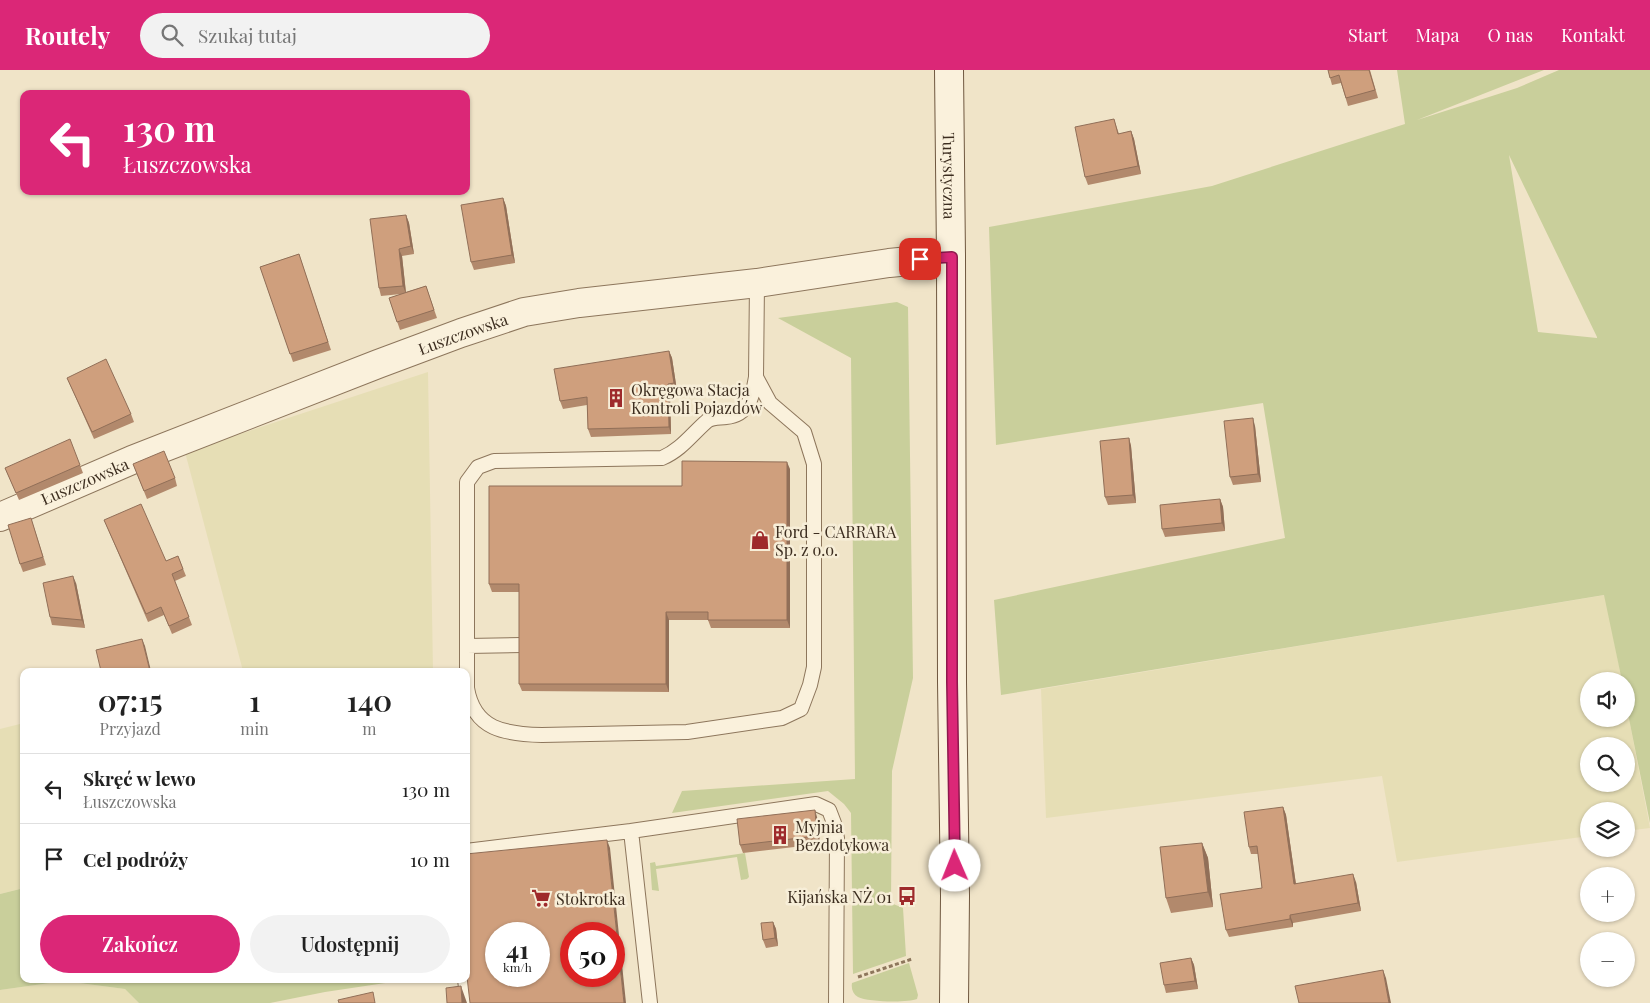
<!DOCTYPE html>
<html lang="pl">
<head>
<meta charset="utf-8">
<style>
	:root { --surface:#fff; --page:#f2f2f2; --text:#222; --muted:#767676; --line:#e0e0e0; --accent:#db2777 }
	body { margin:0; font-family:"Playfair Display",serif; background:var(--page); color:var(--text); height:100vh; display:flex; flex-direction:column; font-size:19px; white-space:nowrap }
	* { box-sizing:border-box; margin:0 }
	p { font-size:16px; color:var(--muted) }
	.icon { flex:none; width:28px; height:28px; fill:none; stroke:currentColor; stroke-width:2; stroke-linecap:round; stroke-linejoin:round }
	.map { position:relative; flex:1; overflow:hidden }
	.side { position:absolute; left:20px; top:598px; width:450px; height:315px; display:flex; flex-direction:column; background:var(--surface); border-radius:10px; box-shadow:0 1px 4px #0004 }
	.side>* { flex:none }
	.top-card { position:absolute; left:20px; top:20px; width:450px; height:105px; border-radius:10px; box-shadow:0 1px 4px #0004; background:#db2777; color:#fff; overflow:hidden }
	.fabs { position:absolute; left:1580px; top:602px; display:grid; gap:10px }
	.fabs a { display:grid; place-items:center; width:55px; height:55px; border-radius:50%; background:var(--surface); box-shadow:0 1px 4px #0004; font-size:25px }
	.speed { position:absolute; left:485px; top:852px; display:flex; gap:10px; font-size:25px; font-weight:700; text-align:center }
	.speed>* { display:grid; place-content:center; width:65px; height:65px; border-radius:50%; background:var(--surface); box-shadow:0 1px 4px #0004; line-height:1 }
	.speed small { font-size:12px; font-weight:400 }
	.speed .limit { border:8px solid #d22; background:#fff; color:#111 }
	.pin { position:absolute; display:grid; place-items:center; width:42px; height:42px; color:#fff; margin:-21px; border-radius:10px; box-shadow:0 2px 8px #0006 }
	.me { position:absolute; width:55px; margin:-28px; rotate:359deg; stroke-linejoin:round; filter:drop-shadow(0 0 4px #0008) }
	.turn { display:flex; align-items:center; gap:18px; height:105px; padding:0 20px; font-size:22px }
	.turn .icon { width:65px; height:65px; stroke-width:2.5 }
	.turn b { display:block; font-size:35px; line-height:42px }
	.eta { display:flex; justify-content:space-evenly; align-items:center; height:85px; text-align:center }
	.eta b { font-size:30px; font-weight:600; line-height:35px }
	.cta { display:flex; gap:10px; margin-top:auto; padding:10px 20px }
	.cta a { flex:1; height:58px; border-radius:30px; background:var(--accent); color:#fff; font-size:20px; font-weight:600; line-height:58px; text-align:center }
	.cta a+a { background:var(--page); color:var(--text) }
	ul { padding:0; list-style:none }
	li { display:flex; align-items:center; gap:15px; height:70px; padding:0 20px; border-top:1px solid var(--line) }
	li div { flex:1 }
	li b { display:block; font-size:19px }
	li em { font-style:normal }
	header { display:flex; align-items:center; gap:30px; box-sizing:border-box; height:70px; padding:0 25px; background:var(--accent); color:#fff }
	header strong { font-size:24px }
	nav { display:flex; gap:28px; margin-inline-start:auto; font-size:18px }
	.search { width:350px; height:45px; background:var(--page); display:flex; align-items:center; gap:12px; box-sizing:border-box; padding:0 18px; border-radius:28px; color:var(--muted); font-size:19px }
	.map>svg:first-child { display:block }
</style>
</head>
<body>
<header>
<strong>Routely</strong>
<div class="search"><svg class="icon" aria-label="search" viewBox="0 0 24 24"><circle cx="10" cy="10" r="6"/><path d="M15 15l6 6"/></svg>Szukaj tutaj</div>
<nav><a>Start</a><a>Mapa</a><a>O nas</a><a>Kontakt</a></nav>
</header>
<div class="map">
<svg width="1650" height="933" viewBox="0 0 1650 933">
	<rect width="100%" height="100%" fill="#f0e4c8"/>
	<!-- farmland -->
	<path fill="#e6deb5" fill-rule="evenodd" d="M428,302L433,601H243L185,382Z
		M1605,525L1622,611H1589V649H1626V633L1650,758L1626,761V741H1589V766L1397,792L1382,706L1046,748L1041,619ZM1589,676H1626V714H1589Z
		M24,653V818L0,824V659Z
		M64,911L125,919L139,933H0V920Z"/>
	<!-- green -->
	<path fill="#c9cf9b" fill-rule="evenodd" d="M1397,0H1544L1417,50L1517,18L1559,0H1650V753L1626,634V611H1622L1604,525L1001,625L994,530L1285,468L1263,333L996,375L989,157L1212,116L1405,54ZM1509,85L1597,267V268L1538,262Z
		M897,232L908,237L913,608L892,701L891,833L903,838L906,886L853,904L851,743L844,734L828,721L672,743L682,721L855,709L851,288L778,248Z
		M745,783L749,807L747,809L741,810L737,787L656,799L659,821L652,820L650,793L655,792L656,796Z
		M24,818V909H412L325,922L270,933H139L125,919L64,911L0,920V824Z
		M909,893L918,925L917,929C908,933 867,932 858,927C853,924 851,919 852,913Z"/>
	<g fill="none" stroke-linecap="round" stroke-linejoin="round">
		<!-- lane casing -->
		<g stroke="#8d765c" stroke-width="16">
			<path id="lane" d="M756,307C753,325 749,345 726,347C720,348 712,347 707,351C692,364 681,380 662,388L494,391L478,397L467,412V618C474,660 505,664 542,665L687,662L782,648L801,639L810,615L814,597V394L804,362L770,333L756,307L757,213
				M467,576L522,575
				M466,781L631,761
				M465,909L467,927
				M650,933L631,761L816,734L829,740L834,753L837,768L836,933"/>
		</g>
		<!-- street casing -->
		<g stroke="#8d765c" stroke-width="30">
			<g id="street">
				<path id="s1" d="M0,447L132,390L378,294L461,263L524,242L579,233L757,213L889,193L951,187"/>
			</g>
		</g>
		<!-- secondary casing -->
		<g stroke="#6f573f" stroke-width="30">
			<g id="secondary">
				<path id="s2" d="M949,0L951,187L952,612L955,826L954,933"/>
			</g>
		</g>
		<!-- path -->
		<path stroke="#8d765c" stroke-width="3" stroke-dasharray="4 2.5" stroke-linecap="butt" d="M858,907L912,889"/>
		<!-- lane -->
		<use href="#lane" stroke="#faf1dc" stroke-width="14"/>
		<!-- street -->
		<use href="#street" stroke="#faf1dc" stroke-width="28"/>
		<!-- secondary -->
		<use href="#secondary" stroke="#faf1dc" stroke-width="28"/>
	</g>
	<!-- wall -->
	<path fill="#b2896c" d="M1328,0H1370L1378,28L1348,36L1341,13L1332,15Z
		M1114,49L1119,64L1131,61L1134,69L1141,104L1088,115L1085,107Z
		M503,128L506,136L515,193L474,200L471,192Z
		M406,145L409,153L414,184L402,186L406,222L426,216L437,248L400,260L389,228L401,224L381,226L379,218Z
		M299,184L331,280L293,292L260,197Z
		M669,281L672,288L677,321L670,322L671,364L591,367L588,359L587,335L563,339L560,331Z
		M67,308L131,344L134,352L94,369Z
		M1255,356L1261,412L1233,415L1230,407Z
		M1129,368L1131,376L1136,433L1108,435L1105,427Z
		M133,394L175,408L177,416L147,429Z
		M80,395L83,403L19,430L5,398Z
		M790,399V558H711L708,550H669V622L522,621L519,614V522H492L489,514L682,416Z
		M1220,429L1223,437L1225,461L1165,467L1162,459Z
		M31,448L46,495L23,502L20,494Z
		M104,450L166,491L178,486L186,506L175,511L192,555L172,564L164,545L148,552Z
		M76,513L85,558L52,555L50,547Z
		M1283,737L1286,745L1296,814L1356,812L1361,841L1293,853V857L1229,867L1226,860L1262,818L1258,784H1251L1249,777Z
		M817,747L820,774L743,783L740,775Z
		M1202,773L1208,788L1213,837L1171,843L1166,828Z
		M773,852L776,859L778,876L766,878L763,870Z
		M1191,888L1194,895L1198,919L1166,923L1164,915Z"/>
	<!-- shaded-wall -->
	<path fill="#916f58" d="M1131,61L1134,69L1141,104L1138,96Z
		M503,128L506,136L515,193L512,185Z
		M406,145L409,153L414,184L411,176Z
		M399,179L402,186L406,224L403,216Z
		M669,281L672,288L677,321L674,313Z
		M668,314L670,322L671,364L669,357Z
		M1253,348L1255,356L1261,412L1258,404Z
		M1129,368L1131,376L1136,433L1133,425Z
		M787,392L790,399V558L787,550Z
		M1220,429L1223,437L1225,461L1222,453Z
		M73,506L76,513L85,558L82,550Z
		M666,542L669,550V622L666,614Z
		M142,569L145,576L151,601H150Z
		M1283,737L1286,745L1297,822L1294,814Z
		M815,740L817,747L820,774L817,766Z
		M607,770L610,778L626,933H624Z
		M1202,773L1208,788L1213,837L1208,822Z
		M1353,804L1356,812L1361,841L1358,833Z
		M1290,845L1293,853V857L1290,849Z
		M773,852L776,859L778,876L775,868Z
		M1191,888L1194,895L1198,919L1195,911Z
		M1383,900L1386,908L1391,933H1389Z
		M461,916L467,933H462Z"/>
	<!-- building -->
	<path fill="#cf9f7d" stroke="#916f58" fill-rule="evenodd" d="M1328,0H1369L1375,20L1346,28L1339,5L1330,8Z
		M1114,49L1118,64L1131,61L1138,96L1085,107L1075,57Z
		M503,128L512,185L471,192L461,135Z
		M406,145L411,176L399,179L403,216L379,218L370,149Z
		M299,184L328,272L290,284L260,197Z
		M426,216L434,240L397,252L389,228Z
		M669,281L674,313L668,314L669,357L588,359L587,327L560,331L554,299Z
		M106,289L131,344L92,362L67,308Z
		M1253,348L1258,404L1230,407L1224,351Z
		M1129,368L1133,425L1105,427L1100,371Z
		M70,369L80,395L16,423L5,398Z
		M164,381L175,408L144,421L133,394Z
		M682,391L787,392V550H708V542H666V614H519V514H489V416H682Z
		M1220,429L1222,453L1162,459L1160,435Z
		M141,434L166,491L178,486L183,499L172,504L189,547L169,556L161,537L146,544L104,450Z
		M31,448L43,487L20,494L8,455Z
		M73,506L82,550L50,547L43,513Z
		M142,569L150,601H101L96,580Z
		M1283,737L1294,814L1353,804L1358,833L1290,845V849L1226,860L1220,824L1262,818L1257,776L1249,777L1244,742Z
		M815,740L817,766L740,775L737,749Z
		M607,770L624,933H470L466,898V784ZM496,864H539V906H496ZM571,864H614V906H571Z
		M1202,773L1208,822L1166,828L1160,777Z
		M773,852L775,868L763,870L761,853Z
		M1191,888L1195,911L1164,915L1160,893Z
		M1383,900L1389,933H1299L1295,916Z
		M461,916L462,933H447L446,918Z
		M373,922L375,933H339L338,930Z"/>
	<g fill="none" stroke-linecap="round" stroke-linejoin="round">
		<!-- route casing -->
		<g stroke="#8e194d" stroke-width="12">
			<path id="route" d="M920,189L952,187V612L955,796"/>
		</g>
		<!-- route -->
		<use href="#route" stroke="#db2777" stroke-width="9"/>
	</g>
	<!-- icons -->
	<defs>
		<g id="building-bare" transform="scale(1.5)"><path d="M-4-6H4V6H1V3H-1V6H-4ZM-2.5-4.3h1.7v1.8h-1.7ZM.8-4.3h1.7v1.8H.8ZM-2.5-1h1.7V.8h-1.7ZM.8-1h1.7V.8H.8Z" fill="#9e2a2b" stroke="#f7eed8" stroke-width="2.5" paint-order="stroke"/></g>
		<g id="shop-bare" transform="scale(1.5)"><path d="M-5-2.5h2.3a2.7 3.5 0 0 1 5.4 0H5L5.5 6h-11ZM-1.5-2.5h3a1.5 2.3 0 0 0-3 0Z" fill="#9e2a2b" stroke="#f7eed8" stroke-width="2.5" paint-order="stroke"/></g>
		<g id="bus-bare" transform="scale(1.5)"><path d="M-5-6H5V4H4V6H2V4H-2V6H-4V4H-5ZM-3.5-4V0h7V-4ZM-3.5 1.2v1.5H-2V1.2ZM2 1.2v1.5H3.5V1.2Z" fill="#9e2a2b" stroke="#f7eed8" stroke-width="2.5" paint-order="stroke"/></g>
		<g id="supermarket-bare" transform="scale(1.5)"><path d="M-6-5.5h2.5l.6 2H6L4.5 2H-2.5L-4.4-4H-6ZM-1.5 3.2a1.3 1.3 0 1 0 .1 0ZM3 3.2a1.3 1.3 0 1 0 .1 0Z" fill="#9e2a2b" stroke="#f7eed8" stroke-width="2.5" paint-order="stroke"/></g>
	</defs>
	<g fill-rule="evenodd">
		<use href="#building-bare" x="616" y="328"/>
		<use href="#shop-bare" x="760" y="470"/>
		<use href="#building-bare" x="780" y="765"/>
		<use href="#bus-bare" x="907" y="826"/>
		<use href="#supermarket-bare" x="541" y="828"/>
	</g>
	<g text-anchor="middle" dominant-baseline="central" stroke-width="5" stroke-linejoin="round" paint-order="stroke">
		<!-- street labels -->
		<g font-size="16" fill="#3d2e20" stroke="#f7eed8">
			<text stroke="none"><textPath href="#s2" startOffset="106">Turystyczna</textPath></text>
			<text stroke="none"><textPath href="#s1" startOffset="498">Łuszczowska</textPath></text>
			<text stroke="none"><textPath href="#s1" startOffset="92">Łuszczowska</textPath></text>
		</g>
		<!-- poi labels -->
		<g font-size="16" fill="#3d2e20" stroke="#f7eed8" text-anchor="start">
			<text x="631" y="319">Okręgowa Stacja<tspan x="631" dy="18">Kontroli Pojazdów</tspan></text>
			<text x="775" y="461">Ford - CARRARA<tspan x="775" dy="18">Sp. z o.o.</tspan></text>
			<text x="795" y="756">Myjnia<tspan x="795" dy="18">Bezdotykowa</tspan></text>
			<text x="892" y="826" text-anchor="end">Kijańska NŻ 01</text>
			<text x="556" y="828">Stokrotka</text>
		</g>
	</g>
</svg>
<div class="fabs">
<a><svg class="icon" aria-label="sound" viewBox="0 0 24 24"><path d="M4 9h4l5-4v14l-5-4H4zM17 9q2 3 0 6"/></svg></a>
<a><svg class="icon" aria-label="search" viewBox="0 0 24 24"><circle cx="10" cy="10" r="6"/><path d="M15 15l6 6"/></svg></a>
<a><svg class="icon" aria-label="layers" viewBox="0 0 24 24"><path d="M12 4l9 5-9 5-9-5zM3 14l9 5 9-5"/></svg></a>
<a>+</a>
<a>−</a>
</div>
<div class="speed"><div>41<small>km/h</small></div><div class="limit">50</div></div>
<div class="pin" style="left:920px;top:189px;background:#d93025"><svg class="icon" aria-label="arrive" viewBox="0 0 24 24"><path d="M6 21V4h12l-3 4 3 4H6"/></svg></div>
<svg class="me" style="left:955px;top:796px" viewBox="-20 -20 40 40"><circle r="19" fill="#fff"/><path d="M0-13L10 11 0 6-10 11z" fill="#db2777"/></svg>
<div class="top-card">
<div class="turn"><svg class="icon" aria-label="left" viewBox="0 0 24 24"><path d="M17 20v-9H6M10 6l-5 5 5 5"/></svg><div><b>130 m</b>Łuszczowska</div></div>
</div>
<section class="side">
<div class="eta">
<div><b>07:15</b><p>Przyjazd</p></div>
<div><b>1</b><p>min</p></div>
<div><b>140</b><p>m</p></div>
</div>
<ul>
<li><svg class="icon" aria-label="left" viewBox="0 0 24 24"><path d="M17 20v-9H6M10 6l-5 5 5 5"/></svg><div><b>Skręć w lewo</b><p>Łuszczowska</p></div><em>130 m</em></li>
<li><svg class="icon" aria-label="arrive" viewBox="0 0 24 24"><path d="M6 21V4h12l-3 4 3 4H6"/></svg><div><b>Cel podróży</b></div><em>10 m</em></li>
</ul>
<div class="cta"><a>Zakończ</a><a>Udostępnij</a></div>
</section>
</div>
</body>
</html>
